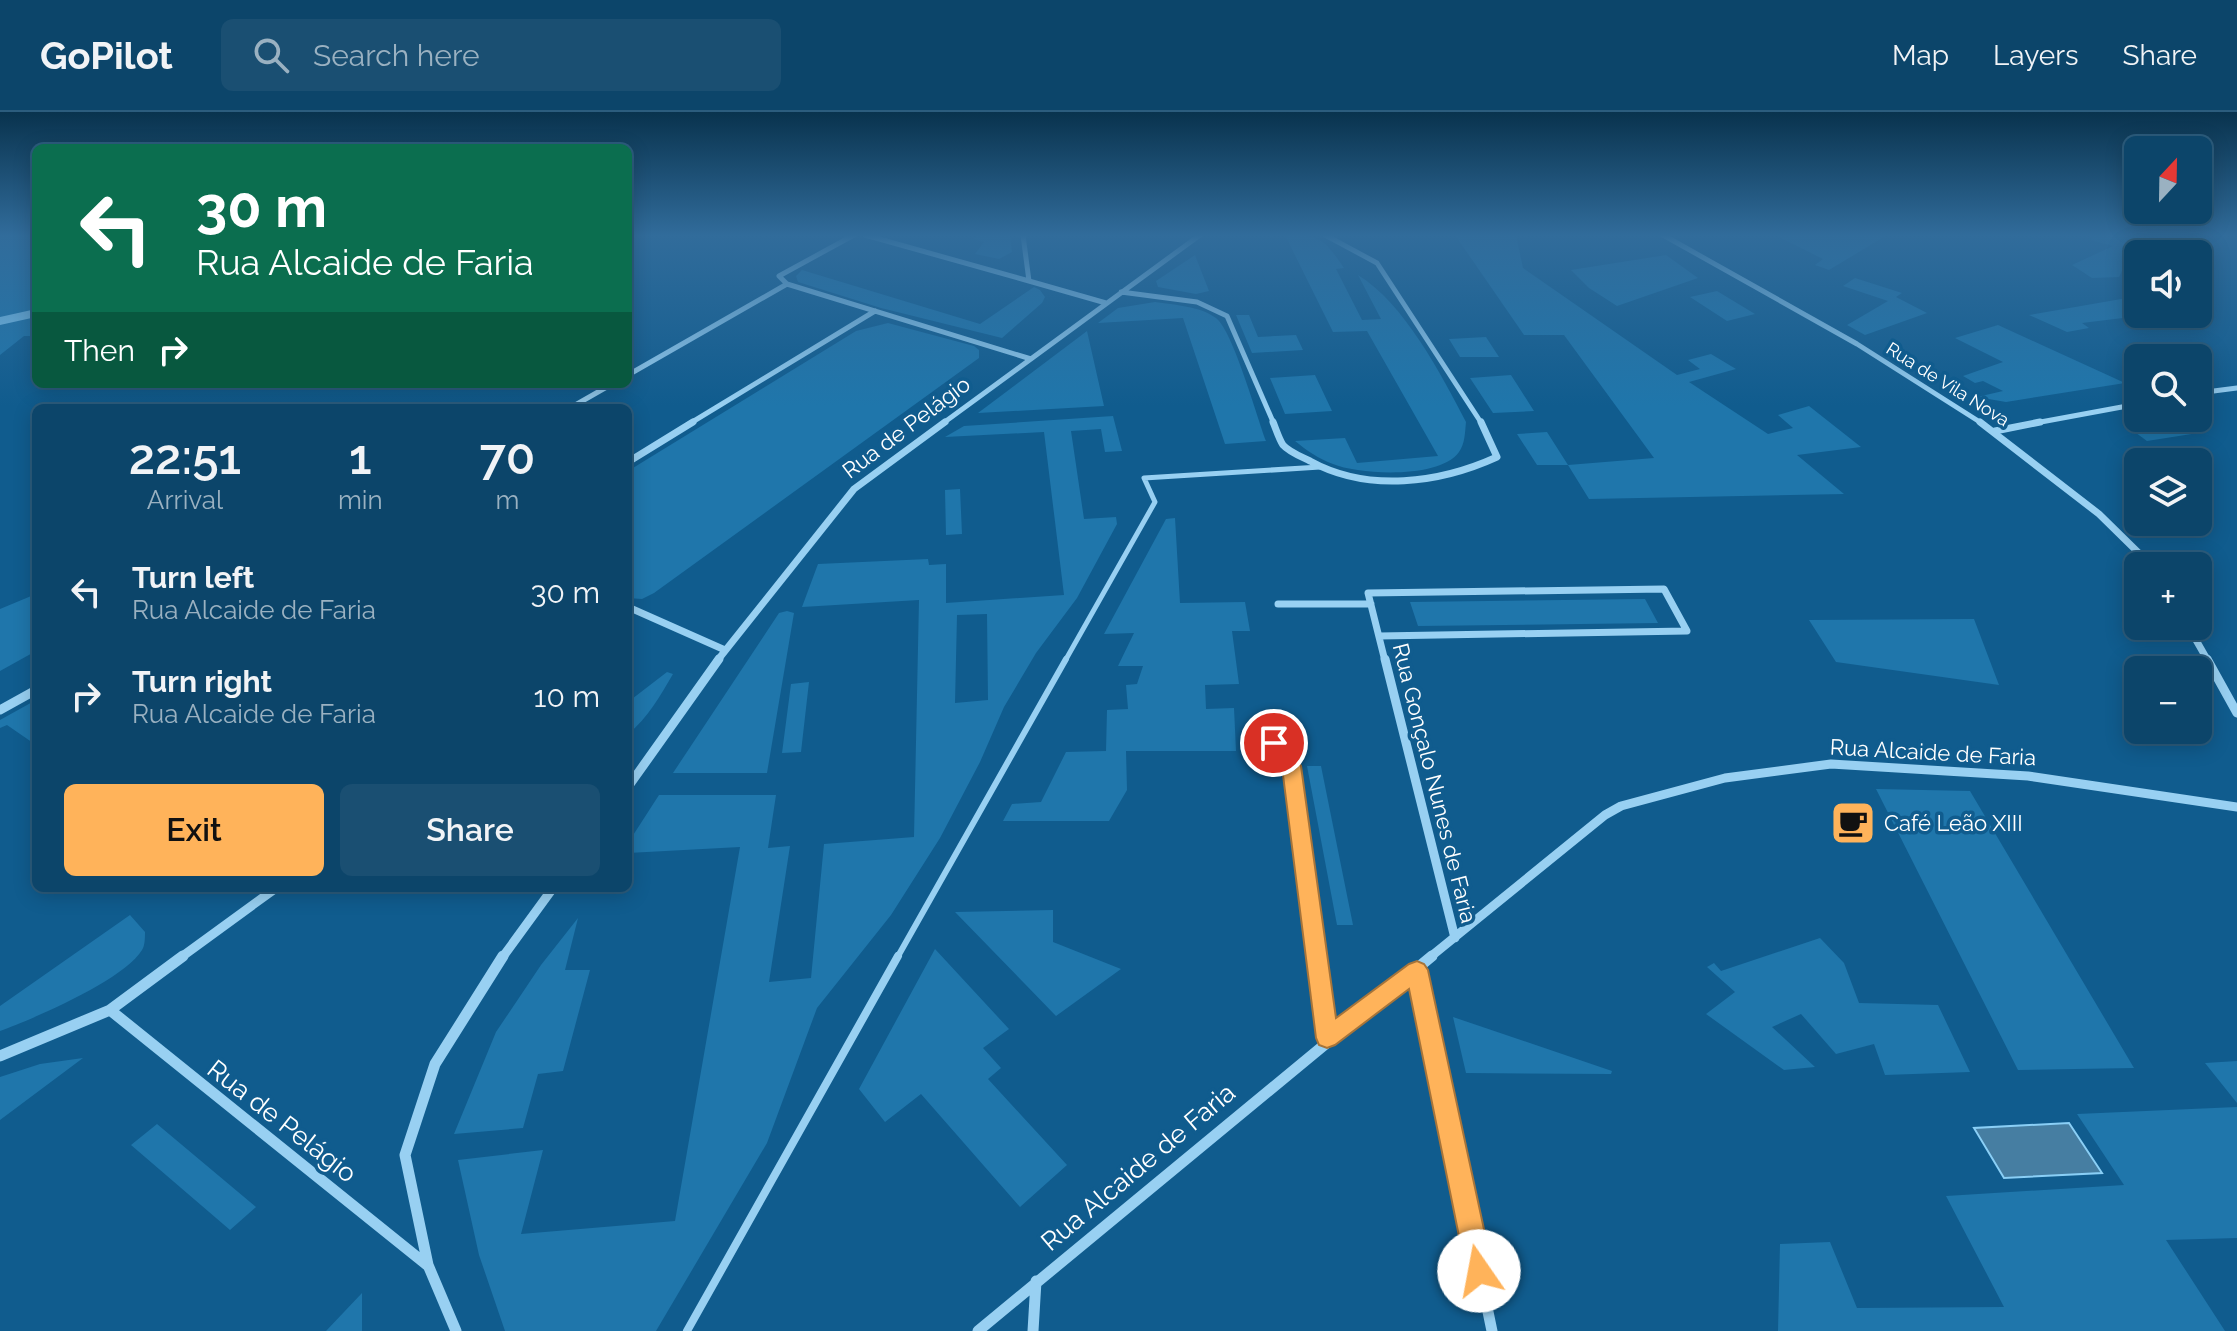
<!DOCTYPE html>
<html lang="en">
<head>
<meta charset="utf-8">
<style>
	:root { --surface:#0c456a; --page:#1a4f72; --text:#f1f3f6; --muted:#9ab1c1; --line:#2c5d7e; --accent:#ffb35a }
	body { margin:0; font-family:Raleway,sans-serif; background:var(--page); color:var(--text); height:100vh; display:flex; flex-direction:column; font-size:30px; white-space:nowrap }
	* { box-sizing:border-box; margin:0 }
	p { font-size:26px; color:var(--muted) }
	.icon { flex:none; width:44px; height:44px; fill:none; stroke:currentColor; stroke-width:2; stroke-linecap:round; stroke-linejoin:round }
	.map { position:relative; flex:1; overflow:hidden }
	.sheet { position:absolute; left:32px; top:292px; width:600px; height:488px; display:flex; flex-direction:column; background:var(--surface); border-radius:12px; box-shadow:0 4px 20px #0003,0 0 0 2px var(--line) }
	.sheet>* { flex:none }
	.top-card { position:absolute; left:32px; top:32px; width:600px; height:244px; border-radius:12px; box-shadow:0 4px 20px #0003,0 0 0 2px var(--line); background:#0b6e4f; color:#fff; overflow:hidden }
	.needle { width:52px; rotate:22deg }
	.tools { position:absolute; left:2124px; top:24px; display:grid; gap:16px }
	.tools a { display:grid; place-items:center; width:88px; height:88px; border-radius:12px; background:var(--surface); box-shadow:0 4px 20px #0003,0 0 0 2px var(--line); font-size:40px }
	.pin { position:absolute; display:grid; place-items:center; width:68px; height:68px; color:#fff; margin:-34px; border:4px solid #fff; border-radius:50%; box-shadow:0 2px 8px #0007 }
	.me { position:absolute; width:88px; margin:-44px; rotate:348deg; stroke-linejoin:round; filter:drop-shadow(0 0 6px #0008) }
	.turn { display:flex; align-items:center; gap:28px; height:168px; padding:0 32px; font-size:36px }
	.turn .icon { width:104px; height:104px; stroke-width:2.5 }
	.turn b { display:block; font-size:56px; line-height:68px }
	.then { display:flex; align-items:center; height:76px; padding:0 32px; background:#0003; gap:16px; font-size:30px }
	.eta { display:flex; justify-content:space-evenly; align-items:center; height:136px; text-align:center }
	.eta b { font-size:48px; font-weight:600; line-height:56px }
	.cta { display:flex; gap:16px; margin-top:auto; padding:16px 32px }
	.cta a { flex:1; height:92px; border-radius:12px; background:var(--accent); color:#111; font-size:32px; font-weight:600; line-height:92px; text-align:center }
	.cta a+a { background:var(--page); color:var(--text) }
	ul { padding:0; list-style:none }
	li { display:flex; align-items:center; gap:24px; height:104px; padding:0 32px }
	li div { flex:1 }
	li b { display:block; font-size:30px }
	li em { font-style:normal }
	header { display:flex; align-items:center; gap:48px; box-sizing:border-box; height:112px; padding:0 40px; background:var(--surface); border-bottom:2px solid var(--line) }
	header strong { font-size:38px }
	nav { display:flex; gap:44px; margin-inline-start:auto; font-size:28px }
	.search { width:560px; height:72px; background:var(--page); display:flex; align-items:center; gap:20px; box-sizing:border-box; padding:0 28px; border-radius:12px; color:var(--muted); font-size:30px }
	.map>svg:first-child { display:block }
</style>
</head>
<body>
<header>
<strong>GoPilot</strong>
<div class="search"><svg class="icon" aria-label="search" viewBox="0 0 24 24"><circle cx="10" cy="10" r="6"/><path d="M15 15l6 6"/></svg>Search here</div>
<nav><a>Map</a><a>Layers</a><a>Share</a></nav>
</header>
<div class="map">
<svg width="2237" height="1219" viewBox="0 0 2237 1219">
	<rect width="100%" height="100%" fill="#105c8e"/>
	<!-- green -->
	<path fill="#1f76ab" fill-rule="evenodd" d="M0,123H36V224H24L0,243Z
		M979,123H1010L1012,140L999,147L975,142L984,130L973,127Z
		M1285,123C1321,123 1324,127 1344,156L1336,157L1362,208L1381,207L1358,163C1404,191 1441,262 1466,310C1465,320 1465,332 1459,340C1440,367 1360,363 1333,352C1319,347 1306,338 1295,329L1345,326L1357,351L1438,344L1367,219L1333,220Z
		M1420,123H1516L1523,156L1677,263L1700,257L1688,248L1711,242L1736,257L1689,270L1768,322L1793,316L1778,303L1809,294L1861,335L1797,343L1844,382L1589,387L1568,353H1537L1517,322L1547,320L1568,353L1654,346L1564,223H1524L1455,123Z
		M1887,123L1829,158L1815,153L1823,147L1777,124Z
		M2093,123H2140L2119,165L2092,166L2072,153L2113,134L2091,128Z
		M1195,143L1209,179L1196,182L1158,175L1156,169Z
		M1666,143L1698,166L1617,194L1589,176L1571,158Z
		M802,158L980,212L1034,175L1040,178L1045,185L1042,191L1002,226L881,196L798,170L796,164Z
		M2138,163V202H2155L2082,211L2089,216L2067,220L2029,203L2127,186Z
		M1855,166L1902,181L1896,185L1927,201L1865,223L1847,213L1888,189L1843,174Z
		M1717,179L1755,202L1727,209L1690,185Z
		M1155,190C1174,193 1200,194 1216,206C1233,219 1257,305 1266,329L1225,332L1183,206L1098,211L1118,196Z
		M1236,203H1249L1258,225L1296,223L1303,238L1252,241Z
		M888,211L974,234L979,238V246L654,481L642,487L628,486V359L856,219Z
		M1998,213L2125,271L2006,290L1977,285L2003,279L1983,269L1975,271L1963,264L2003,250L1955,226Z
		M1087,219L1104,294L978,301Z
		M1486,225L1499,245H1460L1449,227Z
		M1315,263L1332,299L1285,302L1270,266Z
		M1511,263L1534,299L1493,301L1470,266Z
		M1113,304L1122,339L1105,340L1101,317L1071,319L1084,407L1116,405L1117,412L1077,486L1036,541L1004,595L980,650L940,726L891,803L817,896L767,1031L656,1219H505L479,1143L458,1048L543,1038L521,1122L675,1109L740,735L628,741V731L659,683H776L768,736L790,734L769,870L811,866L824,732L914,725L919,488L802,495L818,452L928,447L929,453L946,452V491L1064,483L1044,320L945,325L964,314ZM987,502L988,588L955,591L957,503Z
		M2180,310L2198,321L2147,329L2132,318Z
		M960,377L962,422L946,423L945,378Z
		M1175,406L1180,491L1245,490L1250,519H1232L1239,572L1205,573L1206,597L1234,596L1236,639H1126L1127,678L1109,709H1003L1012,692L1041,690L1066,640L1106,639L1107,598L1128,597L1126,573L1137,572L1143,554H1118L1134,521L1104,522L1166,407Z
		M36,482V539L0,559V497Z
		M1645,487L1658,511L1418,514L1410,490Z
		M787,499L794,501L767,661H673L779,501Z
		M1974,507L1999,573L1836,550L1809,508Z
		M667,560L673,562C660,584 648,606 628,622V590Z
		M809,570L801,640L782,641L791,572Z
		M36,588V633L7,613L0,616V608Z
		M1307,654H1321L1353,813H1337Z
		M1876,677L1970,679L2134,956L2018,958Z
		M1053,798V830L1121,857L1056,904L955,800Z
		M130,803L145,820C145,825 145,834 142,838C124,868 33,907 0,919V894Z
		M578,806L565,858H590L563,959L538,962L523,1016L454,1022L496,920L541,853Z
		M1820,826L1844,851L1859,891L1938,893L1970,960L1885,963L1874,932L1836,942L1801,902L1772,915L1815,955L1784,958L1706,902L1735,880L1707,855L1714,851L1721,859Z
		M935,837L1009,917L983,936L1001,956L988,967L1067,1053L1020,1095L921,982L885,1010L859,977Z
		M1453,905L1612,959L1611,962L1466,961Z
		M83,946L0,1008V965L40,952Z
		M2237,949V991L2205,951Z
		M2237,995V1126L2166,1128L2225,1219H1778L1780,1132L1830,1130L1857,1196L2004,1195L1946,1084L2124,1073L2077,1002Z
		M157,1012L256,1095L230,1118L131,1033Z
		M362,1181V1219H326Z"/>
	<!-- water -->
	<path fill="#467ea2" stroke="#8acff6" stroke-width="2" d="M2069,1011L2102,1061L2004,1066L1974,1016Z"/>
	<g fill="none" stroke-linecap="round" stroke-linejoin="round">
		<!-- stream -->
		<path fill="#8acff6" fill-rule="evenodd" d="M36,197V205L0,213V205Z"/>
		<!-- lane-far2 -->
		<path stroke="#98d0f2" stroke-width="5" d="M1065,549L1155,390L1144,366L1320,355"/>
		<!-- lane-far1 -->
		<path stroke="#98d0f2" stroke-width="6" d="M897,846L1066,547"/>
		<!-- lane -->
		<path stroke="#98d0f2" stroke-width="8" d="M687,1219L898,844"/>
		<!-- street-far3 -->
		<path stroke="#98d0f2" stroke-width="5" d="M854,123L779,164L787,172L1031,247
			M865,123L1029,169
			M1023,123L1029,169L1106,191
			M1325,123L1377,151L1482,312
			M1663,123L1857,232L1983,312
			M1121,180L1197,190L1227,204L1274,312
			M628,263L787,172
			M2198,281L2237,276
			M570,296L612,272
			M689,312L875,199
			M942,312L1200,123
			M2030,312L2138,292"/>
		<!-- street-far2 -->
		<path stroke="#98d0f2" stroke-width="7" d="M1273,310C1276,317 1279,327 1283,333C1289,340 1302,345 1310,349C1368,381 1440,371 1497,345L1481,310
			M1980,310L2099,402L2152,454
			M1995,319L2040,310
			M628,350L693,310
			M1278,492H1371
			M628,495L725,538
			M2188,514L2208,549
			M1379,524L1687,519L1664,477L1368,481L1385,549
			M717,549L854,377L945,310"/>
		<!-- street-far1 -->
		<path stroke="#98d0f2" stroke-width="9" d="M1385,547L1455,826
			M2207,547L2237,601
			M0,598L36,578
			M1274,631L1291,654L1316,846
			M628,675L719,547
			M180,846L276,776
			M502,846L553,776
			M1429,846L1605,703L1621,694L1725,666L1831,652L2028,664L2237,695"/>
		<!-- street -->
		<path stroke="#98d0f2" stroke-width="11" d="M1316,844L1327,926
			M1417,858L1492,1219
			M110,898L427,1153
			M0,944L110,898L183,844
			M456,1219L428,1153L405,1043L435,952L503,844
			M978,1219L1432,844
			M1033,1219L1036,1169"/>
	</g>
	<!-- sky -->
	<linearGradient id="sky" x2="0" y2="1"><stop stop-color="#09334e"/><stop offset="0.42" stop-color="#316c9b"/><stop offset="1" stop-color="#316c9b" stop-opacity="0"/></linearGradient>
	<rect width="2237" height="294" fill="url(#sky)"/>
	<!-- route -->
	<path fill="#ffb35a" stroke="#a6743a" stroke-width="2" d="M1274,624L1281,626L1301,654L1336,906L1409,852L1417,849L1424,852L1428,858L1493,1159L1489,1168L1479,1172L1470,1168L1466,1159L1409,877L1335,933L1327,936L1319,933L1316,926L1282,655L1265,631Z"/>
	<!-- icons -->
	<defs>
		<g id="cafe-square" transform="scale(2.3)"><rect x="-9" y="-9" width="18" height="18" rx="4" fill="#ffb35a" stroke="#105c8e"/><path d="M-5.5-4.5H6V0H3Q3 3.5 0 3.5H-2.5Q-5.5 3.5-5.5 0ZM3-3.2v2h1.7v-2ZM-6 4.5H4V6H-6Z" fill="#111"/></g>
	</defs>
	<g fill-rule="evenodd">
		<use href="#cafe-square" x="1853" y="711"/>
	</g>
	<g text-anchor="middle" dominant-baseline="central" stroke-width="7" stroke-linejoin="round" paint-order="stroke">
		<!-- far-street labels -->
		<g font-size="18" fill="#fff" stroke="#105c8e">
			<text transform="translate(1948 272) rotate(32)">Rua de Vila Nova</text>
		</g>
		<!-- street labels -->
		<g font-size="22" fill="#fff" stroke="#105c8e">
			<text transform="translate(906 315) rotate(-37)">Rua de Pelágio</text>
			<text transform="translate(1933 640) rotate(3)">Rua Alcaide de Faria</text>
			<text transform="translate(1435 671) rotate(76)">Rua Gonçalo Nunes de Faria</text>
		</g>
		<!-- poi labels -->
		<g font-size="22" fill="#fff" stroke="#105c8e" text-anchor="start">
			<text x="1884" y="711">Café Leão XIII</text>
		</g>
		<!-- near-street labels -->
		<g font-size="26" fill="#fff" stroke="#105c8e">
			<text transform="translate(282 1009) rotate(38)">Rua de Pelágio</text>
			<text transform="translate(1138 1055) rotate(-40)">Rua Alcaide de Faria</text>
		</g>
	</g>
</svg>
<div class="tools">
<a><svg class="needle" viewBox="-14 -14 28 28"><path d="M0-13l5 13h-10z" fill="#e53935"/><path d="M0 13l5-13h-10z" fill="#9ab1c1"/></svg></a>
<a><svg class="icon" aria-label="sound" viewBox="0 0 24 24"><path d="M4 9h4l5-4v14l-5-4H4zM17 9q2 3 0 6"/></svg></a>
<a><svg class="icon" aria-label="search" viewBox="0 0 24 24"><circle cx="10" cy="10" r="6"/><path d="M15 15l6 6"/></svg></a>
<a><svg class="icon" aria-label="layers" viewBox="0 0 24 24"><path d="M12 4l9 5-9 5-9-5zM3 14l9 5 9-5"/></svg></a>
<a>+</a>
<a>−</a>
</div>
<div class="pin" style="left:1274px;top:631px;background:#d93025"><svg class="icon" aria-label="arrive" viewBox="0 0 24 24"><path d="M6 21V4h12l-3 4 3 4H6"/></svg></div>
<svg class="me" style="left:1479px;top:1159px" viewBox="-20 -20 40 40"><circle r="19" fill="#fff"/><path d="M0-13L10 11 0 6-10 11z" fill="#ffb35a"/></svg>
<div class="top-card">
<div class="turn"><svg class="icon" aria-label="left" viewBox="0 0 24 24"><path d="M17 20v-9H6M10 6l-5 5 5 5"/></svg><div><b>30 m</b>Rua Alcaide de Faria</div></div>
<div class="then">Then<svg class="icon" aria-label="right" viewBox="0 0 24 24"><path d="M7 20v-9h11M14 6l5 5-5 5"/></svg></div>
</div>
<section class="sheet">
<div class="eta">
<div><b>22:51</b><p>Arrival</p></div>
<div><b>1</b><p>min</p></div>
<div><b>70</b><p>m</p></div>
</div>
<ul>
<li><svg class="icon" aria-label="left" viewBox="0 0 24 24"><path d="M17 20v-9H6M10 6l-5 5 5 5"/></svg><div><b>Turn left</b><p>Rua Alcaide de Faria</p></div><em>30 m</em></li>
<li><svg class="icon" aria-label="right" viewBox="0 0 24 24"><path d="M7 20v-9h11M14 6l5 5-5 5"/></svg><div><b>Turn right</b><p>Rua Alcaide de Faria</p></div><em>10 m</em></li>
</ul>
<div class="cta"><a>Exit</a><a>Share</a></div>
</section>
</div>
</body>
</html>
